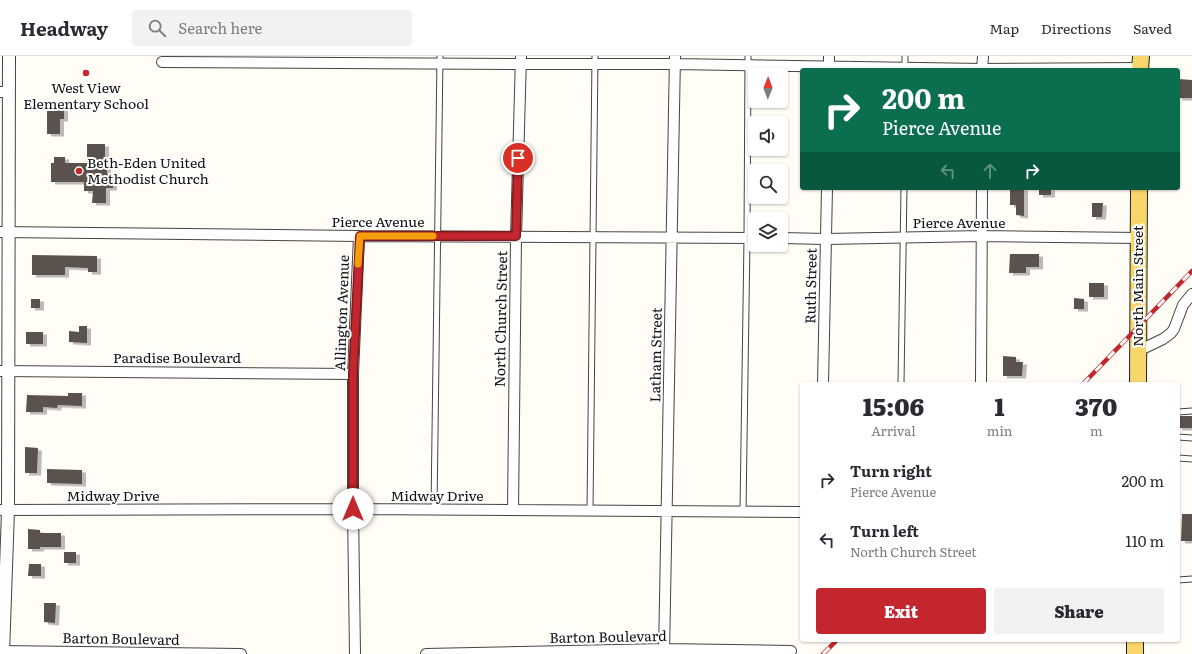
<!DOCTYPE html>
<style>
body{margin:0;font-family:Literata,serif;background:#f2f2f3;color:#2b2b33;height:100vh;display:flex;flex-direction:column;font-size:15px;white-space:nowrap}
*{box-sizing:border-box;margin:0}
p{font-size:13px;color:#7c7c81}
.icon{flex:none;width:22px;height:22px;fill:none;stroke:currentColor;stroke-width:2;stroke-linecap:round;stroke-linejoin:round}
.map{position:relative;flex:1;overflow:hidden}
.side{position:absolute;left:800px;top:326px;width:380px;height:260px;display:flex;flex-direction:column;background:#fff;border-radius:4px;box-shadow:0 1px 3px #0004}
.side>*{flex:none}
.top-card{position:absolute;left:800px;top:12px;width:380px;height:122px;border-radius:4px;box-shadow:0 1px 3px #0004;background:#0b6e4f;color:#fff;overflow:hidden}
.needle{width:26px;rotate:1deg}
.controls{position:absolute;left:748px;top:12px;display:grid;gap:8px}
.controls a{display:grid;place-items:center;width:40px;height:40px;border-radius:4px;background:#fff;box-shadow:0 1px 3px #0004;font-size:20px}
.pin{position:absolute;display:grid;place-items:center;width:34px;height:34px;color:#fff;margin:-17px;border:2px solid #fff;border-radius:50%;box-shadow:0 1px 4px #0007}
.me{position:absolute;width:44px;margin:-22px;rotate:0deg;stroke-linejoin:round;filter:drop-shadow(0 0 3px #0008)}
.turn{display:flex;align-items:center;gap:14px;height:84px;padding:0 16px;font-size:18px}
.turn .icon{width:52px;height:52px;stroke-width:2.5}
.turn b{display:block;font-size:28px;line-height:34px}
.lanes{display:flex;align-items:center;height:38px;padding:0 16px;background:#0003;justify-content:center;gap:20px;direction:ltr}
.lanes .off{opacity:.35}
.eta{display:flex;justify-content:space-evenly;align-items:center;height:68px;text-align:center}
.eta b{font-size:24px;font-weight:800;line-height:28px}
.action{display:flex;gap:8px;margin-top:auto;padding:8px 16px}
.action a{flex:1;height:46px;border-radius:4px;background:#c4262e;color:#fff;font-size:16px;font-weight:800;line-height:46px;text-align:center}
.action a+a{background:#f2f2f3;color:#2b2b33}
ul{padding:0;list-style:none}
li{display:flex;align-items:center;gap:12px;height:60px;padding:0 16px}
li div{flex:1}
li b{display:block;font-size:15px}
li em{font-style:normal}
header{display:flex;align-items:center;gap:24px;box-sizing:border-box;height:56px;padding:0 20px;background:#fff;border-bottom:1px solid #e1e1e2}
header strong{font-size:19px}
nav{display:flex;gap:22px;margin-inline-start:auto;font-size:14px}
.search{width:280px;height:36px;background:#f2f2f3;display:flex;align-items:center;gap:10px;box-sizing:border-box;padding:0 14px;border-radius:4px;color:#7c7c81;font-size:15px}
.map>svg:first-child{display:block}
</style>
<header>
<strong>Headway</strong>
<div class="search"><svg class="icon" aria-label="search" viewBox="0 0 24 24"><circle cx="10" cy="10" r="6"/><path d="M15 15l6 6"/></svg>Search here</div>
<nav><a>Map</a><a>Directions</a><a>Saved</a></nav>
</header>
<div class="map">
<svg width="1192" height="598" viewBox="0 0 1192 598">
<defs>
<filter id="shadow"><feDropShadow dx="4" dy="2.5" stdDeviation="0" flood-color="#0004"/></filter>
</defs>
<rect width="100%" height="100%" fill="#fffdf5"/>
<path fill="#5a524d" filter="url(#shadow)" d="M1178,23L1192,24V42H1178Z
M47,47L64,48V63H60V78H47Z
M87,88H105V111H107V118H113V132H106V147H92L93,135H84V126H51V107H54V101H65V107H87Z
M1010,132H1024V160L1016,159V149H1010Z
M1039,132H1051V139H1039Z
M1092,147H1103L1102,161H1092Z
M1010,198H1039V211H1026V217H1009Z
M32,199L97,200V216H88V212L65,211V219H32Z
M1089,227H1104V241H1089Z
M1074,242L1084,243V253H1074Z
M31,243H40V252H31Z
M79,270H87V287L69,286V275L79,276Z
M26,276H43V288H26Z
M1003,300L1016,301V306H1023L1022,320H1003Z
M68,337H82V350L58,349L57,352L43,351V356H26L27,339L68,340Z
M1178,360H1192V372H1178Z
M25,391L38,392L37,417H25Z
M47,413L82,414V428L47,427Z
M1182,458H1192V485H1181Z
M28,473L40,474V477H61V491H40V493H28Z
M64,496H76V507H64Z
M29,508H41V520H28Z
M44,547H56L55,567L44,566Z"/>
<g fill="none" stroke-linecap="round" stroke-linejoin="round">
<g stroke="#444" stroke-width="7">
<path id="service" d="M905,13V0
M901,328L904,132
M1178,356L1192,355
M1178,381L1192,382
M1178,402L1192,403
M434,454L440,0
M590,455L595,0
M743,456L747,182L748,0
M1178,524L1192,523"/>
</g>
<g stroke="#444" stroke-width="12">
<path id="minor" d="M162,6L521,8H674L982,13L1141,12
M829,14V0
M982,14L983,0
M0,36H9
M0,176L359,180L755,182
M781,182L826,183L982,180L1138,182
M1138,295L1163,283L1171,277L1174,273L1183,249L1192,238
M0,315L353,318
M823,328L827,132
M981,328L982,132
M0,454L353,453L802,456
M513,454L516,181L521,0
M0,595L241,598
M355,598L353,453V318L359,180
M426,598L664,593L791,595
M664,598L675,0"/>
</g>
<g stroke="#444" stroke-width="14">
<path id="tertiary" d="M3,598L8,454L9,0"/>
</g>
<g stroke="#222" stroke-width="18">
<path id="primary" d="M1140,14L1141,0
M1138,328L1139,132
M1135,598V584"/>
</g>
<use href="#service" stroke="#fff" stroke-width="5"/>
<use href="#minor" stroke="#fff" stroke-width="10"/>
<use href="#tertiary" stroke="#fff" stroke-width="12"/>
<use href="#primary" stroke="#f9d66b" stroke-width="16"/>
<g stroke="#c4262e" stroke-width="4.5">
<path id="rail" d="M1083,328L1192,215
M823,598L837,584"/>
</g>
<use href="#rail" stroke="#fff" stroke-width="3" stroke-dasharray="9" stroke-linecap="butt"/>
</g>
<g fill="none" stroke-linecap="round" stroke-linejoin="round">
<g stroke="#7f191e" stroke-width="10">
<path id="route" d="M353,453V318L360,180H516L518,102"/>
</g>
<use href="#route" stroke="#c4262e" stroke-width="7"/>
<path stroke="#f59e0b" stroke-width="7" d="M358,208L360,180H433"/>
</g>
<g fill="#c4262e" stroke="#fff" stroke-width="1.5">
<circle cx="86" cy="17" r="4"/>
<circle cx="79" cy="115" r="4"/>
</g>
<g text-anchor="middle" stroke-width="4" stroke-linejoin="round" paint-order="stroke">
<g font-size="14" fill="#111" stroke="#fff">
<text x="86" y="37">West View<tspan x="86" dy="16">Elementary School</tspan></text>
<text x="87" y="112" text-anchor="start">Beth-Eden United<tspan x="87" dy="16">Methodist Church</tspan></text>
</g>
<g font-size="14" fill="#111" stroke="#fff">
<text x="378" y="171">Pierce Avenue</text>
<text x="959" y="172">Pierce Avenue</text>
<text transform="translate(811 230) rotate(-89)" y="5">Ruth Street</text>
<text transform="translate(1138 230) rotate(-90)" y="5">North Main Street</text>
<text transform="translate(342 257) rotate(-88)" y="5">Allington Avenue</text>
<text transform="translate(501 263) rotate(-89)" y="5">North Church Street</text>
<text transform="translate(656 299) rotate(-89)" y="5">Latham Street</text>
<text x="177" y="307">Paradise Boulevard</text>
<text x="113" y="445">Midway Drive</text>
<text x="437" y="445">Midway Drive</text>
<text transform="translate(608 581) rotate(-1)" y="5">Barton Boulevard</text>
<text transform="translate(121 583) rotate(1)" y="5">Barton Boulevard</text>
</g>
</g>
</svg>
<div class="controls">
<a><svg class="needle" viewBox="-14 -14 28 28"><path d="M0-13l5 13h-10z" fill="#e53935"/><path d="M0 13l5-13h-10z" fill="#7c7c81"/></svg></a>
<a><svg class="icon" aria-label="sound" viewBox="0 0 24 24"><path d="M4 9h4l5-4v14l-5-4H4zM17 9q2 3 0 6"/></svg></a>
<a><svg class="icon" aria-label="search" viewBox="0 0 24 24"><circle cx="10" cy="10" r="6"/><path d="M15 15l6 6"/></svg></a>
<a><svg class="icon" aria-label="layers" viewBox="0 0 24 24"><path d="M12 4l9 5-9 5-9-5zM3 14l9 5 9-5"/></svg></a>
</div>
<div class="pin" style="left:518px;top:102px;background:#d93025"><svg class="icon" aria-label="arrive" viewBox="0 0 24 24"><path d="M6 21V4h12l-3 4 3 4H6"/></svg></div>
<svg class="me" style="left:353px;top:453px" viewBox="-20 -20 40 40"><circle r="19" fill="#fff"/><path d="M0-13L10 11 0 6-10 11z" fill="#c4262e"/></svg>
<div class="top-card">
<div class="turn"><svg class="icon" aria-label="right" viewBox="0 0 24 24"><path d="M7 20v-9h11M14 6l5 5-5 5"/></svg><div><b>200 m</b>Pierce Avenue</div></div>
<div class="lanes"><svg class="icon off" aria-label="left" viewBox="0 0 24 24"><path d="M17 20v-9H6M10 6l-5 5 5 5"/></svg><svg class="icon off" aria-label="ahead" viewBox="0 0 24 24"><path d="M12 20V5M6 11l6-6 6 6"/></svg><svg class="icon" aria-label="right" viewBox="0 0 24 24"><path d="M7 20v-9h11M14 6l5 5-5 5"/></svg></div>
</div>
<section class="side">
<div class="eta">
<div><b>15:06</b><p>Arrival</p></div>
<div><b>1</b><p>min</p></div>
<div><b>370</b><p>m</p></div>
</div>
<ul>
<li><svg class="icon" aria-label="right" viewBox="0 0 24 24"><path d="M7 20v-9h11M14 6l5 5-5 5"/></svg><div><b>Turn right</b><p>Pierce Avenue</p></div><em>200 m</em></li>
<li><svg class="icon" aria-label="left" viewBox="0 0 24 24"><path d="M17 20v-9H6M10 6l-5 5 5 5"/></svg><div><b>Turn left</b><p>North Church Street</p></div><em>110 m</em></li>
</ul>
<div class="action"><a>Exit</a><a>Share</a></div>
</section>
</div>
